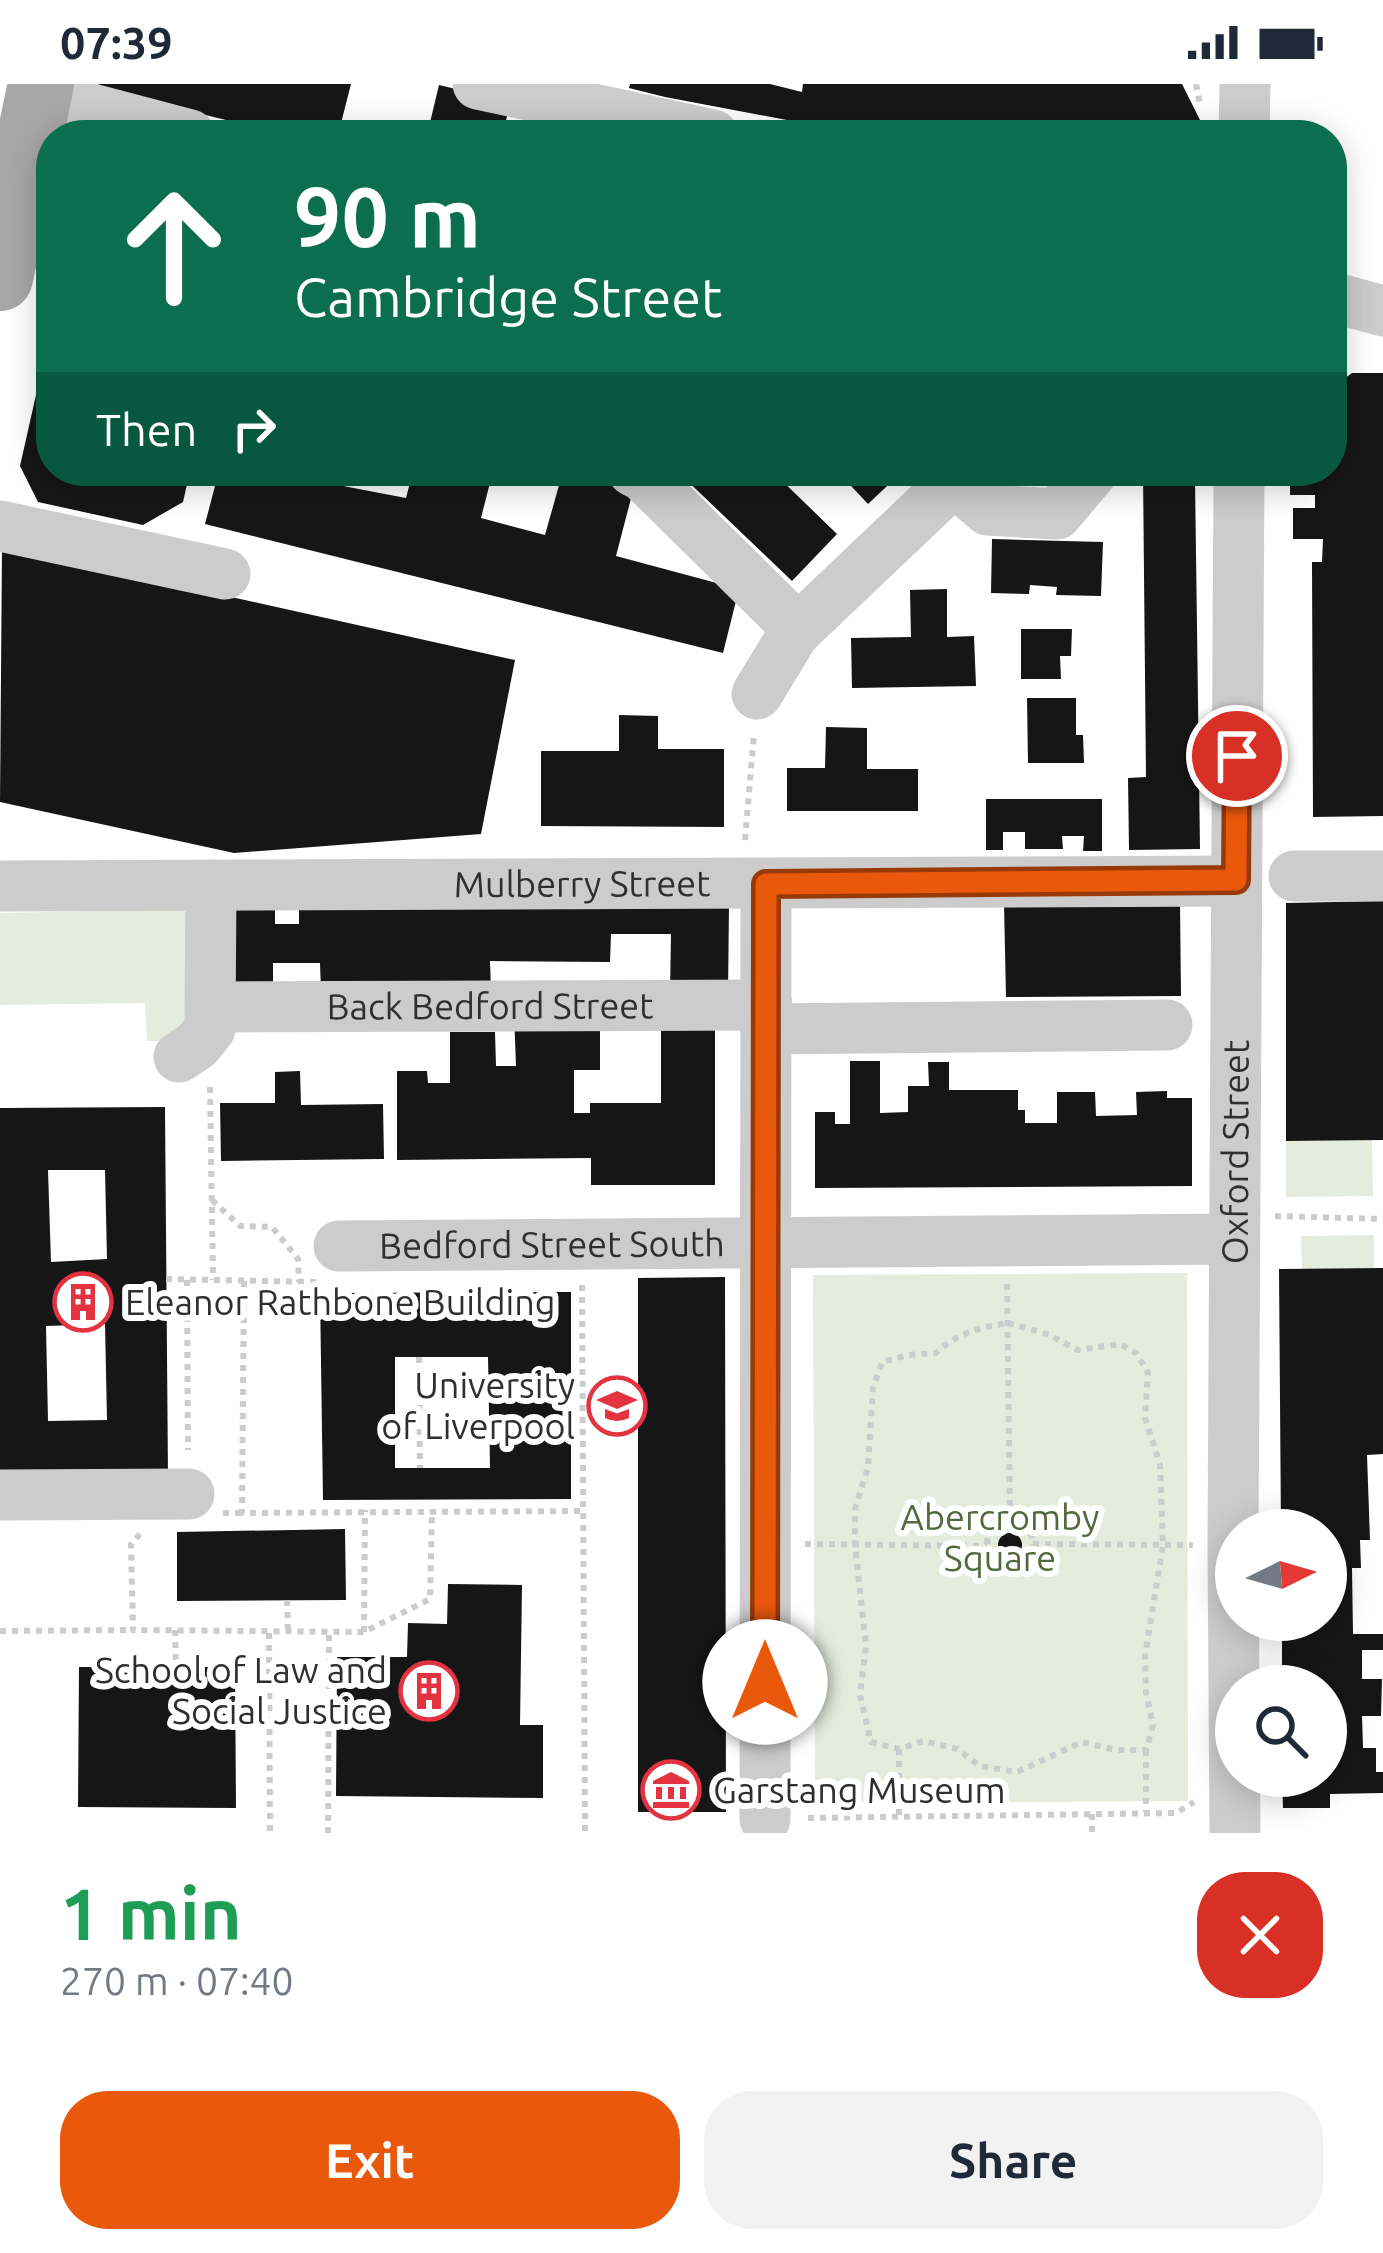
<!DOCTYPE html>
<meta charset="utf-8">
<style>
body{margin:0;font-family:Ubuntu,sans-serif;background:#f2f2f3;color:#1f2937;height:100vh;display:flex;flex-direction:column;font-size:45px;white-space:nowrap}
*{box-sizing:border-box;margin:0}
p{font-size:39px;color:#747a83}
.icon{flex:none;width:66px;height:66px;fill:none;stroke:currentColor;stroke-width:2;stroke-linecap:round;stroke-linejoin:round}
.map{position:relative;height:1749px;overflow:hidden}
.drawer{display:flex;flex-direction:column;background:#fff;flex:1}
.drawer>*{flex:none}
.banner{position:absolute;left:36px;top:36px;width:1311px;height:366px;border-radius:48px;box-shadow:0 6px 30px #0003;background:#0b6e4f;color:#fff;overflow:hidden}
.needle{width:78px;rotate:85deg}
.tools{position:absolute;left:1215px;top:1425px;display:grid;gap:24px}
.tools a{display:grid;place-items:center;width:132px;height:132px;border-radius:50%;background:#fff;box-shadow:0 6px 30px #0003;font-size:60px}
.pin{position:absolute;display:grid;place-items:center;width:102px;height:102px;color:#fff;margin:-51px;border:6px solid #fff;border-radius:50%;box-shadow:0 3px 12px #0007}
.me{position:absolute;width:132px;margin:-66px;rotate:0deg;stroke-linejoin:round;filter:drop-shadow(0 0 9px #0008)}
.turn{display:flex;align-items:center;gap:42px;height:252px;padding:0 60px;font-size:54px}
.turn .icon{width:156px;height:156px;stroke-width:2.5}
.turn b{display:block;font-size:84px;line-height:102px}
.then{display:flex;align-items:center;height:114px;padding:0 60px;background:#0003;gap:24px;font-size:45px}
.round{display:grid;place-items:center;flex:none;width:126px;height:126px;border-radius:48px;background:#f2f2f3}
.summary{display:flex;align-items:center;justify-content:space-between;height:204px;padding:0 60px}
h1{font-size:72px;font-weight:700;line-height:90px;color:#1e9e55}
.primary-button{display:flex;gap:24px;margin-top:auto;padding:24px 60px}
.primary-button a{flex:1;height:138px;border-radius:48px;background:#ea580c;color:#fff;font-size:48px;font-weight:700;line-height:138px;text-align:center}
.primary-button a+a{background:#f2f2f3;color:#1f2937}
.status{display:flex;justify-content:space-between;align-items:center;height:84px;padding:0 60px;background:#fff;direction:ltr}
.status svg{height:33px;fill:currentColor}
.map>svg:first-child{display:block}
</style>
<div class="status"><b>07:39</b><svg viewBox="0 0 49 12"><path d="M0 12V9h3v3zM5 12V6h3v6zM10 12V3h3v9zM15 12V0h3v12zM26 1h20v11H26zM47 4h2v5h-2z"/></svg></div>
<div class="map">
<svg width="1383" height="1749" viewBox="0 0 1383 1749">
<rect width="100%" height="100%" fill="#fff"/>
<path fill="#e5ecdd" d="M196,825L197,926L166,957H147L145,919L0,921V829Z
M1372,1056L1373,1112L1286,1113V1057Z
M1374,1151V1184L1302,1185L1301,1152Z
M1187,1189L1188,1717L815,1719L813,1191Z"/>
<path fill="#161616" fill-rule="evenodd" d="M99,0H351L338,51H288L98,5Z
M630,0H770L802,8L803,0H1182L1203,42L1204,51H866L665,13L629,4Z
M439,1L510,18L503,51H427Z
M49,253L51,387H190L183,418L143,441L38,418L20,382Z
M1352,289H1383V732L1313,733L1312,478H1322L1323,455H1293V424H1315V411H1290V387H1332V297L1337,300Z
M219,387H347L343,402L406,414L413,387H493L481,434L545,451L563,387L635,399L616,472L739,505L723,569L205,440Z
M677,387H772L837,450L792,497Z
M837,387H903L868,420Z
M1143,387H1203L1195,395L1200,765L1129,766L1128,694L1146,693Z
M992,455L1103,458L1101,512L1056,511L1057,503L1030,501L1029,510L991,509Z
M2,462L515,576L481,750L234,769L0,718Z
M947,505V553L974,552L976,602L852,604L851,554L911,553L910,506Z
M1021,545H1072L1071,572H1060L1061,595H1021Z
M1027,614H1076V651H1083L1084,679H1028Z
M619,631L658,632V665H724V743L541,742V667H619Z
M826,643L867,644V685H918V727H787V684H825Z
M986,715H1102V767H1083L1084,752H1062L1063,765H1025V748H1003V766H986Z
M299,806L729,819L728,910H670L671,850H611L610,878L490,877L491,906L321,907L320,879H273V903H228V819H275V840H299Z
M1383,817V1056L1286,1057V819Z
M1180,819L1181,912L1006,913L1004,820Z
M514,929L600,930V986H574V1029H590V1019H661V933H715V1101H591V1074L397,1076V987H427L428,999H450V948H495L496,982H516Z
M850,977H880V1029L908,1028V1002H929L928,978H949V1006H1018V1026H1025V1039H1057V1008H1095L1096,1032L1137,1031L1136,1008L1167,1007V1014H1192V1102L815,1104V1028H835V1040H850Z
M300,987L301,1021L383,1020L384,1075L221,1077L220,1019H275V988Z
M165,1023L168,1393L0,1394V1024ZM48,1086H105L107,1175L51,1178ZM105,1240L107,1336L48,1337L46,1242Z
M1383,1184V1370L1367,1371L1370,1456H1360L1361,1484H1352L1353,1550H1383V1566H1362V1595H1382L1381,1632H1362L1363,1664H1376V1688H1383V1709L1330,1710V1724H1283L1282,1692H1326V1602H1282V1536H1326V1446H1281L1279,1185Z
M725,1193L726,1728H638V1194Z
M571,1208V1415L323,1416L320,1209ZM395,1273H488L490,1384H395Z
M345,1445L346,1516L177,1517V1448Z
M998 1461a12 12 0 1 1 24 0a12 12 0 1 1-24 0Z
M448,1500L522,1501L520,1641H543V1714L336,1712L337,1573H407L408,1539L447,1540Z
M79,1583H235L236,1724L78,1723Z"/>
<g fill="none" stroke-linecap="round" stroke-linejoin="round">
<path stroke="#ccc" stroke-width="6" stroke-dasharray="6 6" stroke-linecap="butt" d="M1196,0L1200,20
M745,756L754,650
M210,1003L213,1196
M212,1116L240,1142L272,1143L298,1175L299,1198
M1275,1132L1383,1135
M166,1195L317,1198
M187,1196L188,1366
M244,1197L242,1429L581,1427
M1007,1200L1010,1437
M582,1201L585,1749
M1008,1239L1047,1250L1078,1266L1120,1260L1136,1269L1148,1289L1145,1334L1160,1380L1163,1461L1145,1572L1146,1609L1153,1641L1146,1666H1116L1082,1658L1017,1688L980,1682L957,1665L924,1657L899,1665L871,1658L860,1611L866,1562L855,1461V1425L868,1383L873,1304L882,1278L909,1271L936,1269C958,1248 979,1244 1008,1239Z
M419,1273L420,1384
M223,1429H242
M987 1460a23 23 0 1 1 46 0a23 23 0 1 1-46 0Z
M140,1450L131,1460L133,1546L364,1548L430,1515L432,1426
M805,1460L987,1462
M1033,1460L1193,1461
M287,1516L288,1548
M175,1546L176,1583
M0,1547L133,1546
M364,1548L365,1426
M269,1549L270,1749
M235,1639H327
M899,1665V1733
M1146,1666V1728
M1092,1730V1749
M808,1734L1176,1729L1194,1718
M328,1749L329,1548"/>
<g stroke="#ccc" stroke-width="51">
<path d="M478,0L713,51"/>
<path d="M39,11L190,51"/>
<path d="M1244,51L1245,0"/>
<path d="M1332,213L1383,227"/>
<path d="M633,387L643,392L798,545"/>
<path d="M0,442L225,490"/>
<path d="M757,610L794,549L954,397L988,426L1057,430L1093,387"/>
<path d="M1294,792H1383"/>
<path id="s1" d="M0,802L1236,797"/>
<path id="s2" d="M211,923L767,921"/>
<path d="M766,945L1167,941"/>
<path d="M179,973L197,961L210,945L211,801"/>
<path id="s3" d="M339,1162L1234,1155"/>
<path d="M0,1411L189,1410"/>
<path d="M765,1735L766,800"/>
<path id="s4" d="M1235,1749L1233,1459L1239,387"/>
</g>
<path stroke="#a7a7a7" stroke-width="66" d="M0,194L41,0"/>
</g>
<g fill="none" stroke-linecap="round" stroke-linejoin="round">
<g stroke="#983908" stroke-width="30">
<path id="route" d="M765,1598L766,800L1236,796L1237,672"/>
</g>
<use href="#route" stroke="#ea580c" stroke-width="21"/>
</g>
<defs>
<g id="building-ring" transform="scale(3)"><circle r="9.5" fill="#fff" stroke="#e33341" stroke-width="1.5"/><path d="M-4-6H4V6H1V3H-1V6H-4ZM-2.5-4.3h1.7v1.8h-1.7ZM.8-4.3h1.7v1.8H.8ZM-2.5-1h1.7V.8h-1.7ZM.8-1h1.7V.8H.8Z" fill="#e33341"/></g>
<g id="university-ring" transform="scale(3)"><circle r="9.5" fill="#fff" stroke="#e33341" stroke-width="1.5"/><path d="M0-5L7-2L0 1L-7-2ZM-4 1L0 2.5L4 1V4Q0 6-4 4Z" fill="#e33341"/></g>
<g id="museum-ring" transform="scale(3)"><circle r="9.5" fill="#fff" stroke="#e33341" stroke-width="1.5"/><path d="M0-6L6-3V-2H-6V-3ZM-5-1h2V3h-2ZM-1-1h2V3h-2ZM3-1h2V3H3ZM-6 4H6V6H-6Z" fill="#e33341"/></g>
</defs>
<g fill-rule="evenodd">
<use href="#building-ring" x="83" y="1218"/>
<use href="#university-ring" x="617" y="1322"/>
<use href="#building-ring" x="429" y="1607"/>
<use href="#museum-ring" x="671" y="1706"/>
</g>
<g text-anchor="middle" stroke-width="12" stroke-linejoin="round" paint-order="stroke">
<g font-size="36" fill="#2f2f2f" stroke="#fff">
<text dy="13" stroke="none"><textPath href="#s1" startOffset="582">Mulberry Street</textPath></text>
<text dy="13" stroke="none"><textPath href="#s2" startOffset="279">Back Bedford Street</textPath></text>
<text dy="13" stroke="none"><textPath href="#s4" startOffset="681">Oxford Street</textPath></text>
<text dy="13" stroke="none"><textPath href="#s3" startOffset="213">Bedford Street South</textPath></text>
</g>
<g font-size="36" fill="#2f2f2f" stroke="#fff" text-anchor="start">
<text x="125" y="1231">Eleanor Rathbone Building</text>
<text x="575" y="1314" text-anchor="end">University<tspan x="575" dy="41">of Liverpool</tspan></text>
<text x="387" y="1599" text-anchor="end">School of Law and<tspan x="387" dy="41">Social Justice</tspan></text>
<text x="713" y="1719">Garstang Museum</text>
</g>
<g font-size="36" fill="#526a3c" stroke="#fff">
<text x="1000" y="1446">Abercromby<tspan x="1000" dy="41">Square</tspan></text>
</g>
</g>
</svg>
<div class="tools">
<a><svg class="needle" viewBox="-14 -14 28 28"><path d="M0-13l5 13h-10z" fill="#e53935"/><path d="M0 13l5-13h-10z" fill="#747a83"/></svg></a>
<a><svg class="icon" aria-label="search" viewBox="0 0 24 24"><circle cx="10" cy="10" r="6"/><path d="M15 15l6 6"/></svg></a>
</div>
<div class="pin" style="left:1237px;top:672px;background:#d93025"><svg class="icon" aria-label="arrive" viewBox="0 0 24 24"><path d="M6 21V4h12l-3 4 3 4H6"/></svg></div>
<svg class="me" style="left:765px;top:1598px" viewBox="-20 -20 40 40"><circle r="19" fill="#fff"/><path d="M0-13L10 11 0 6-10 11z" fill="#ea580c"/></svg>
<div class="banner">
<div class="turn"><svg class="icon" aria-label="ahead" viewBox="0 0 24 24"><path d="M12 20V5M6 11l6-6 6 6"/></svg><div><b>90 m</b>Cambridge Street</div></div>
<div class="then">Then<svg class="icon" aria-label="right" viewBox="0 0 24 24"><path d="M7 20v-9h11M14 6l5 5-5 5"/></svg></div>
</div>
</div>
<section class="drawer">
<div class="summary"><div><h1>1 min</h1><p>270 m · 07:40</p></div><a class="round" style="background:#d93025;color:#fff"><svg class="icon" aria-label="close" viewBox="0 0 24 24"><path d="M6 6l12 12M18 6L6 18"/></svg></a></div>
<div class="primary-button"><a>Exit</a><a>Share</a></div>
</section>
